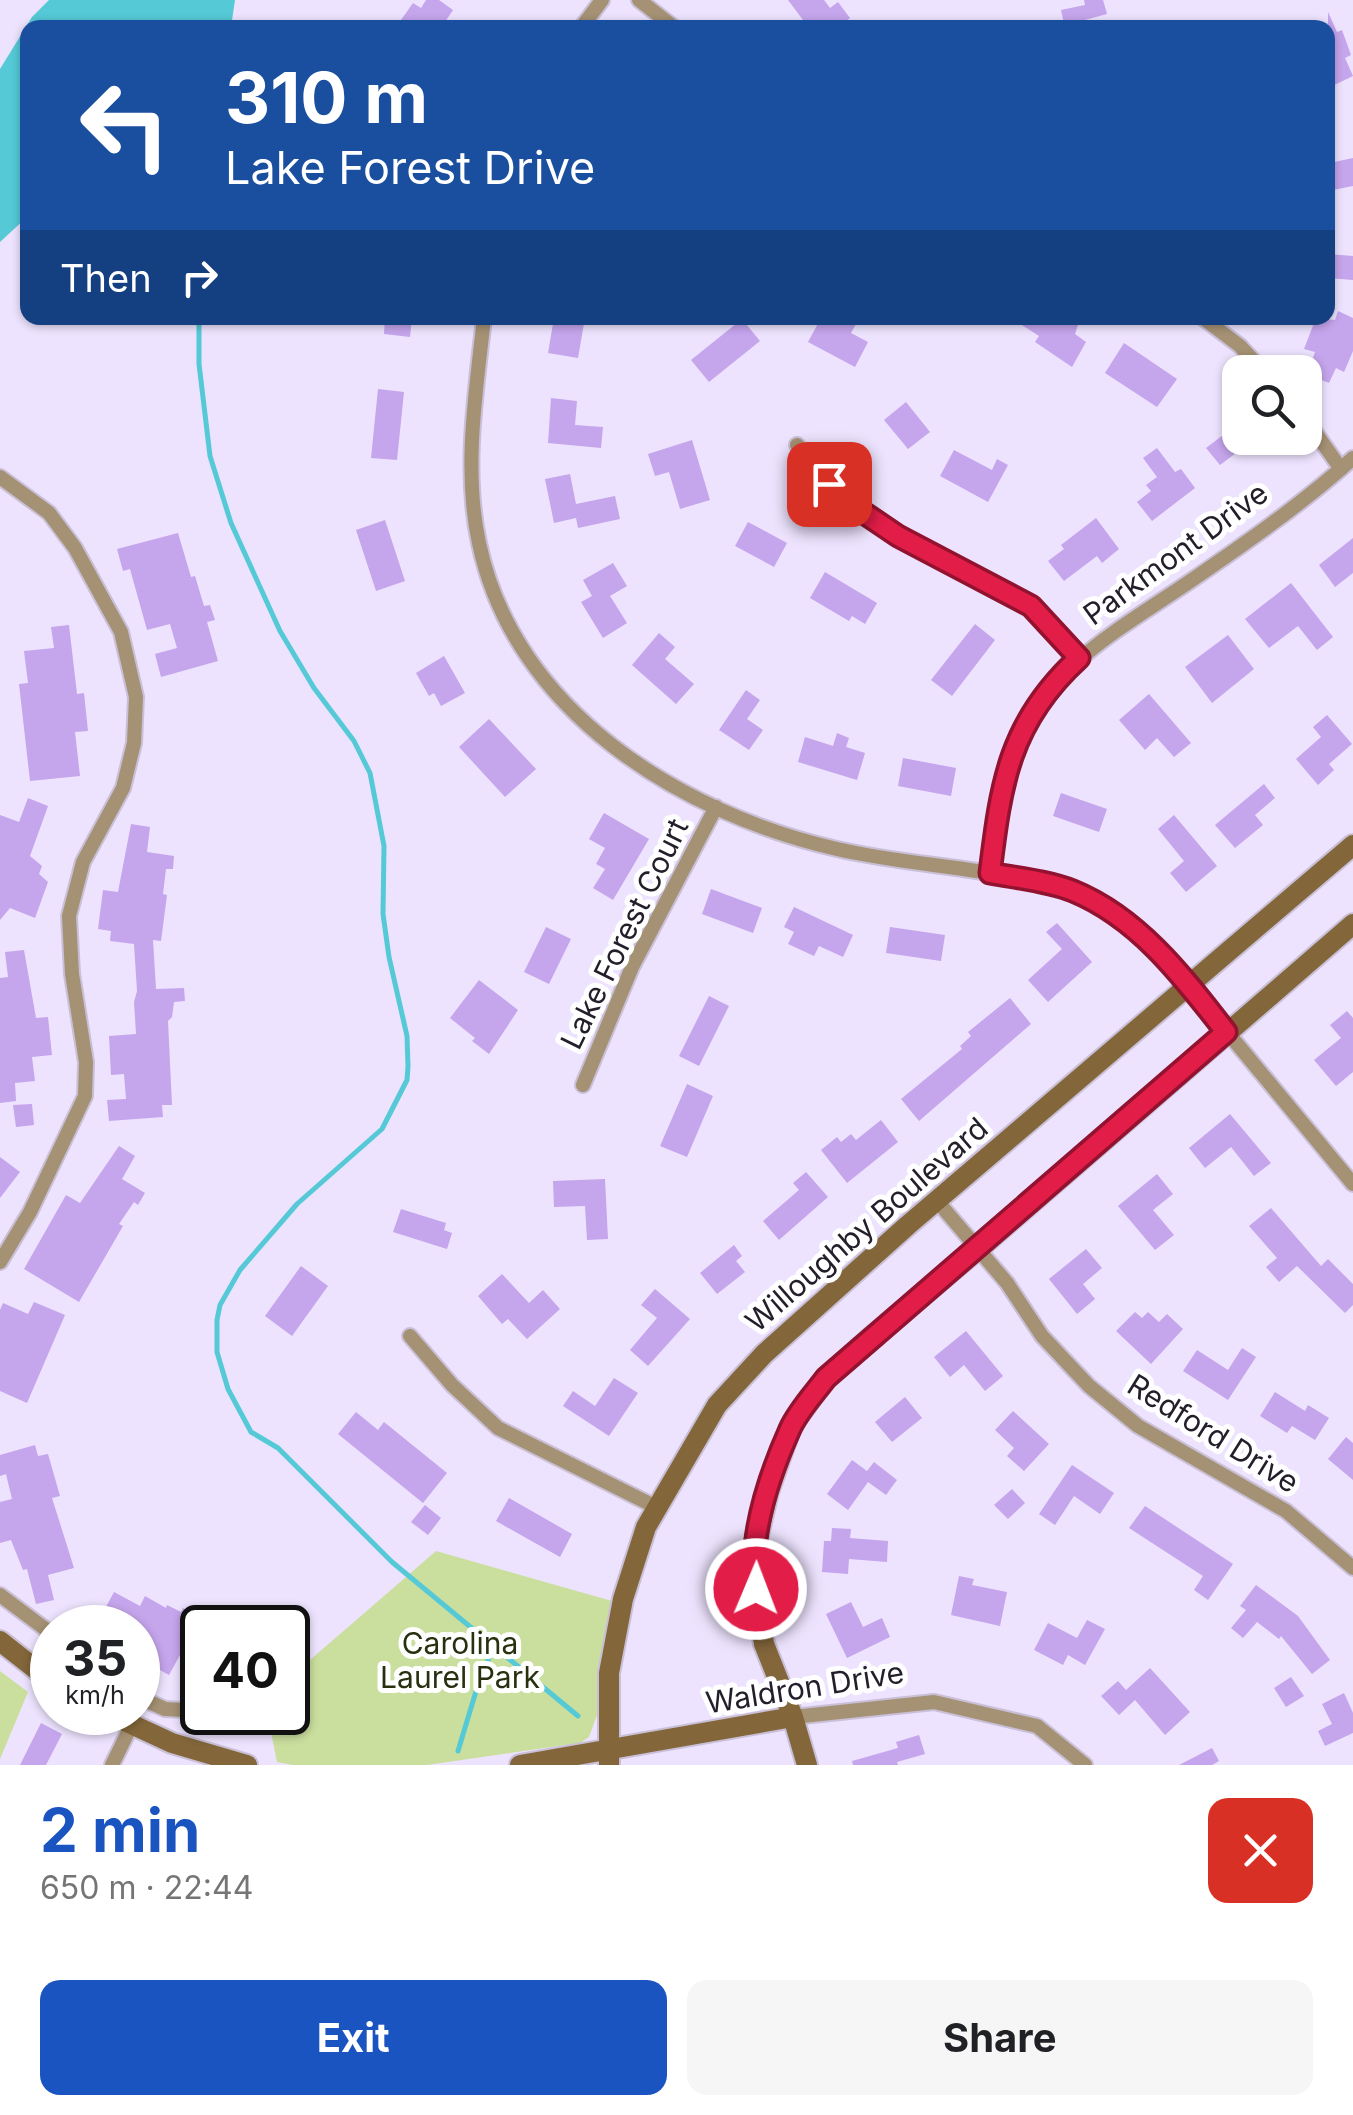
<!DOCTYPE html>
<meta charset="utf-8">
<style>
body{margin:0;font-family:Inter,sans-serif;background:#f6f6f6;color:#202124;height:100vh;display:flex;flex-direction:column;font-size:38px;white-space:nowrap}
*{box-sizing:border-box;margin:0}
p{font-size:32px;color:#757577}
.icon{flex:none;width:55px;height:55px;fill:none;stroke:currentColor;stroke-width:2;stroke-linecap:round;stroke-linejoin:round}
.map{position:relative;height:1765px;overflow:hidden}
.details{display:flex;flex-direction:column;background:#fff;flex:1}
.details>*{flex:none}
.banner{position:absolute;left:20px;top:20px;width:1315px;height:305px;border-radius:20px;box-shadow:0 2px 8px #0004;background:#1a4fa0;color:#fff;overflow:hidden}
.fabs{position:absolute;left:1222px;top:355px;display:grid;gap:20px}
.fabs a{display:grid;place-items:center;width:100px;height:100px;border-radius:20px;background:#fff;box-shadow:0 2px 8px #0004;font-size:50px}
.speed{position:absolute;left:30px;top:1605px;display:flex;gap:20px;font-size:50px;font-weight:700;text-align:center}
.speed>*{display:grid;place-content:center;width:130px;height:130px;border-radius:50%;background:#fff;box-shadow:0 2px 8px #0004;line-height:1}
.speed small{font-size:25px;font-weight:400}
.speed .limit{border:5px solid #111;border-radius:15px;background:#fff;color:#111}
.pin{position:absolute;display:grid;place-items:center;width:85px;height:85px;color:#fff;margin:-42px;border-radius:20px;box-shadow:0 5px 15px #0006}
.me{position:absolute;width:110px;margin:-55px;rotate:1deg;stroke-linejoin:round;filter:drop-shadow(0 0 8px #0008)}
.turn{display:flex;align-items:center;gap:35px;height:210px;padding:0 40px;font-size:45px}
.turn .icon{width:130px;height:130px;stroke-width:2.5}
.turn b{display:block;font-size:70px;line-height:85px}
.then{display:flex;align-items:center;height:95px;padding:0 40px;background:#0003;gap:20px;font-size:38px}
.round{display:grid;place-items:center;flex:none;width:105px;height:105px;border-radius:20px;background:#f6f6f6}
.overview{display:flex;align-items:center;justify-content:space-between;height:170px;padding:0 40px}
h1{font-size:60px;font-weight:700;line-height:75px;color:#1a54c1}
.action{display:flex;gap:20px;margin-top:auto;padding:20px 40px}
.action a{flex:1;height:115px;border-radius:20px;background:#1a54c1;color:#fff;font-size:40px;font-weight:700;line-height:115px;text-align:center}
.action a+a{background:#f6f6f6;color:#202124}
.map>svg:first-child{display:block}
</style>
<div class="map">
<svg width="1353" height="1765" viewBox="0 0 1353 1765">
<rect width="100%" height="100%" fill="#ede3fe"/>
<path fill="#cadf9e" d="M436,1551L612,1601L597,1715L589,1737L580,1743L427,1765H293L277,1762L271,1732L285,1722L289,1702L288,1679Z
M0,1671L28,1692L0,1759Z"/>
<path fill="#55c9d6" d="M49,0H235L231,27L28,28L27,217L0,242V69L32,17Z"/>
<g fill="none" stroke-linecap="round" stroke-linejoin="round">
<path stroke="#55c9d6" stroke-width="5" d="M199,318V364L210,456L231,523L280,631L314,688L354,741L370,773L384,846L383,914L389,957L407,1036L408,1066L407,1080L382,1129L297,1204L240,1270L220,1305L217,1320V1352L228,1389L251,1432L278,1448L392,1562L578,1716
M458,1751L480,1678L494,1647"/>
</g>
<path fill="#c5a5ec" d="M426,0H439L453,10L441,28H411L401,20L413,3L421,8Z
M788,0H824L830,8L838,2L850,18L837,28H809Z
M1084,0H1103L1107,14L1085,20L1087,28H1065L1061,10L1085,5Z
M1328,12L1337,32L1342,30L1351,55L1345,58L1353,76L1328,88Z
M1353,158V186L1328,191V169L1335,167L1334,162Z
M1328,254L1353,256V280L1328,278Z
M1338,311L1353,318V351L1344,372L1336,368L1329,383L1307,374L1315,352L1304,349L1316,318L1335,320Z
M385,318H412L410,337L384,334Z
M554,318H585L578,358L548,353Z
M821,318H844L856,324L851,333L868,342L855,367L808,342Z
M1011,318H1066L1078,325L1075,334L1086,342L1072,367L1035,342L1039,336Z
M742,319L760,341L709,382L691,360Z
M1124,343L1177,379L1157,407L1105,373Z
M378,389L404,392L397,460L371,458Z
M551,398L577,401L575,425L603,427L601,448L548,443Z
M906,402L930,432L908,449L884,420Z
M1240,422V438H1256L1220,465L1206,448Z
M692,440L710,500L680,509L669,472L655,476L648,454Z
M1157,448L1175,472L1181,469L1195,488L1152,521L1137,502L1151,491L1146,485L1157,477L1143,458Z
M954,450L992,470L997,459L1008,465L988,502L940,476Z
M570,474L576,504L615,496L620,519L578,528L576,518L554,523L545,479Z
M1096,518L1119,549L1102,563L1097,556L1064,581L1048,561L1064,549L1061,545Z
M385,520L405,581L376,591L356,530Z
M748,522L787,543L774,567L735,546Z
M178,533L191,577L195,576L204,606L210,605L215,620L207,622L218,661L161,677L155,654L177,648L170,624L147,630L130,569L123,571L117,549Z
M1353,538V573L1335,587L1319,565Z
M613,563L627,586L610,596L627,623L603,638L581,602L592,596L583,580Z
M825,572L877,603L865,624L852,616L849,621L810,598Z
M1291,583L1333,637L1317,650L1298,626L1269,648L1245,619Z
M975,624L995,640L952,696L931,680Z
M69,625L77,694L84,693L88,731L75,732L80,776L30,781L19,684L28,683L24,651L54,648L51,627Z
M659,633L675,647L665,659L694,684L676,704L632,665Z
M1228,635L1254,669L1212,703L1185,667Z
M444,656L465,693L441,706L434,693L429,696L416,673Z
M746,690L760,700L747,719L763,730L749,750L719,730Z
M1149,694L1191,743L1174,757L1157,738L1145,750L1119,720Z
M1327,715L1352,744L1329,764L1334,770L1318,785L1296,759L1321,737L1313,727Z
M489,719L536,769L505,797L459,747Z
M837,733L849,738L846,747L865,753L857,780L798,762L805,737L833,746Z
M903,758L956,768L951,796L898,786Z
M1264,784L1275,798L1255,815L1263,825L1235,848L1215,825Z
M1061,793L1107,809L1099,832L1053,816Z
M28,798L48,806L30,856L42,866L39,874L48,882L35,918L10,908L0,920V815L19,822Z
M604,813L649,839L613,900L593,888L605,869L596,864L605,848L589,839Z
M1174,815L1217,866L1186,892L1170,873L1184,861L1158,829Z
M131,824L150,827L147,852L174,856L173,869H166L163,894L167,895L161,941L153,940L156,989L184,988L185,1001L174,1002L172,1017L168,1021L172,1105H162L163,1117L109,1121L107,1100L126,1099L124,1074L111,1075L109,1036L136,1034L134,1002L137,991L134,944L110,941L111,931L98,929L103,890L118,892Z
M711,889L762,908L753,933L702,914Z
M794,907L853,935L843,957L819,946L814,956L788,944L794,932L784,927Z
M1057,923L1092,962L1048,1002L1028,980L1062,949L1046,932Z
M546,927L571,939L549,984L524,972Z
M890,927L945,935L941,961L886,953Z
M24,950L36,1018L48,1017L52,1055L32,1057L35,1081L15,1083L16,1101L0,1103V978L8,977L5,952Z
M479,980L518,1010L489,1054L472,1041L475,1038L450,1018Z
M709,996L729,1006L699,1066L679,1056Z
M1010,998L1031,1024L919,1121L901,1099L962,1049L960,1046L971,1036L968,1032Z
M1347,1011L1353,1018V1072L1336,1086L1314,1060L1341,1038L1330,1025Z
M687,1084L713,1096L687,1157L660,1146Z
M32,1104L34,1125L16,1127L13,1105Z
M1230,1114L1271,1163L1254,1176L1231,1147L1205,1168L1189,1148Z
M881,1120L898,1142L847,1183L821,1150L837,1137L841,1142L851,1134L856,1140Z
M119,1146L135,1156L122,1179L145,1193L138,1205L134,1202L119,1224L123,1226L79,1302L24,1269L66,1195L80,1203Z
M0,1157L20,1172L0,1198Z
M806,1172L828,1197L779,1240L763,1221L799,1190L793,1183Z
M1157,1174L1173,1194L1153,1210L1174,1235L1155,1250L1118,1206Z
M605,1179L608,1239L587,1240L585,1206L554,1207L553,1181Z
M1271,1208L1321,1266L1328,1259L1353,1284V1305L1345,1313L1297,1266L1279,1282L1266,1267L1277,1258L1249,1226Z
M401,1209L446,1223L444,1230L452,1233L447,1249L393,1232Z
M734,1245L742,1256L736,1261L745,1272L717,1294L700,1273Z
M1086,1249L1102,1268L1083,1284L1095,1299L1077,1314L1049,1279Z
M301,1266L328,1286L292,1336L265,1316Z
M502,1274L529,1303L543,1290L560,1309L527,1339L508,1319L502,1324L478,1296Z
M655,1289L690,1319L648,1366L630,1350L657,1318L641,1305Z
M34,1302L65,1315L27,1403L0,1391V1310L3,1303L28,1314Z
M1135,1312L1142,1318L1148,1312L1159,1322L1167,1314L1183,1329L1151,1364L1116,1331Z
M966,1331L1003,1376L985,1391L964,1365L950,1377L934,1357Z
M1242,1348L1256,1357L1228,1400L1183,1371L1197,1350L1228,1370Z
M614,1378L638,1393L609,1436L563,1406L573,1391L595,1406Z
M1275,1392L1305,1411L1308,1405L1329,1418L1315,1440L1292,1426L1287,1433L1260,1416Z
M905,1397L922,1418L892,1442L875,1422Z
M1013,1411L1049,1444L1024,1471L1007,1456L1014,1448L995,1430Z
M356,1412L378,1430L384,1422L447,1473L423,1503L338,1434Z
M1346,1437L1353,1443V1480L1328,1459Z
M35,1445L38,1456L48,1454L60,1496L52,1498L74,1568L48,1575L54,1600L36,1604L27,1569L23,1570L11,1540L0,1543V1502L12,1499L6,1474L0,1476V1455Z
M852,1460L867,1471L874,1462L897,1480L886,1495L868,1482L848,1510L827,1494Z
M1072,1465L1114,1493L1100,1514L1074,1496L1055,1525L1039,1514Z
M1012,1489L1025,1503L1008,1519L994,1505Z
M509,1498L572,1534L560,1557L496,1521Z
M425,1505L441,1518L428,1535L411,1522Z
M1145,1506L1233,1564L1208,1600L1194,1590L1203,1576L1129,1528Z
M832,1528L851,1529L850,1538L888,1541L887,1562L849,1559L848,1574L822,1572L824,1541H831Z
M959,1576L974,1579L972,1585L1007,1592L1000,1626L951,1615Z
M1256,1585L1298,1616L1330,1660L1312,1674L1281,1636L1279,1639L1257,1622L1243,1638L1231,1628L1246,1610L1240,1606Z
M114,1592L140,1606L145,1596L166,1608L167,1605L181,1612L183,1608L202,1618V1655L185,1646L169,1675L138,1658V1628H74L84,1609L100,1618Z
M851,1602L863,1627L882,1618L890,1637L847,1658L826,1614Z
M221,1611L252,1628H212Z
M1087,1620L1105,1629L1085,1665L1068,1655L1063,1665L1034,1650L1048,1623L1077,1638Z
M1150,1668L1190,1712L1165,1735L1135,1700L1119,1715L1101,1696L1118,1681L1126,1690Z
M1291,1677L1304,1696L1286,1707L1274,1688Z
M1344,1693L1353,1713V1733L1325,1746L1318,1731L1332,1724L1322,1704Z
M41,1723L62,1734L46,1765H20Z
M919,1735L925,1754L897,1762L898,1765H853L852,1761L898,1748L896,1742Z
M1212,1748L1219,1761L1212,1765H1179Z"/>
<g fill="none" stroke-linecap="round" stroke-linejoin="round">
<g stroke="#c9c0d8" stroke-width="18">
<path id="street" d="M639,0L675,28
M581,28L602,0
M484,318C476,391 463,470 479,543C514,711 680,813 837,849C901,864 967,866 1031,881C1045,885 1061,886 1075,892C1144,922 1186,983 1233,1039C1273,1088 1313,1136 1353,1184
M1203,318L1240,346L1264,372
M1305,418L1341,469
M797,445L829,484L861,511L898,536L1031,606L1079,657
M0,477L49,513L75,548L121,632L136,697L134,743L123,788L83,862L69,916L72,974L86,1062L85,1096L30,1212L0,1262
M990,873C995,833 997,784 1014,746C1052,664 1117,631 1189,582C1243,545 1305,502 1353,458
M583,1085L632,967L716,807
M938,1202L1007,1283L1042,1336L1089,1386L1138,1426L1286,1511L1353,1568
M410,1336L452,1385L498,1428L658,1508
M0,1595L52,1634
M138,1697L165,1709L202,1711
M216,1712H224
M793,1717L934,1702L1037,1726L1085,1765
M112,1765L131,1726"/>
</g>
<g stroke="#c9c0d8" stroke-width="24">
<path id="secondary" d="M0,1641L52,1682
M105,1712L172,1743L247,1765
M520,1765L793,1717
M609,1765V1673L623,1599L646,1527L717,1405L764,1354L908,1225L1353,845
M807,1765L793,1717L764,1644L752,1561L768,1492L791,1426L826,1378L873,1336L979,1248L1353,924"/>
</g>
<use href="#street" stroke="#a59174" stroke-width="14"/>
<use href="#secondary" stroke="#83663a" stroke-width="20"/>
</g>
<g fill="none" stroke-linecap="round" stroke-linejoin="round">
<g stroke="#92132f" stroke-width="25">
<path id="route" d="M756,1589C748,1538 769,1476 790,1429C798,1411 814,1394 826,1378L1226,1032C1184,978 1139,918 1073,891C1048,881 1017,878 990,873C1001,783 1009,722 1079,658L1031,606L898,536L861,511L829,484"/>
</g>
<use href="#route" stroke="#e11d48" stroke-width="18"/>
</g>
<g text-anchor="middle" stroke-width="10" stroke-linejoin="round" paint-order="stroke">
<g font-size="30" fill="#231e2a" stroke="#fff">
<text transform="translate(1176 554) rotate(-36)" y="10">Parkmont Drive</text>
<text transform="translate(625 934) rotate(-64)" y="10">Lake Forest Court</text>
<text transform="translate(867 1225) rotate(-41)" y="10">Willoughby Boulevard</text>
<text transform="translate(1213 1434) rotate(32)" y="10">Redford Drive</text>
<text transform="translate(805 1688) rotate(-9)" y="10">Waldron Drive</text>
</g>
<g font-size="30" fill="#27300f" stroke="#fff">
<text x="460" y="1654">Carolina<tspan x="460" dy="34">Laurel Park</tspan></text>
</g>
</g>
</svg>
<div class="fabs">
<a><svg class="icon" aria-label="search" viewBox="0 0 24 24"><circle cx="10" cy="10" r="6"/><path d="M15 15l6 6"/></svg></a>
</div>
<div class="speed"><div>35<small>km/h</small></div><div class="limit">40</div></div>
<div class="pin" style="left:829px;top:484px;background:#d93025"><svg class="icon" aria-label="arrive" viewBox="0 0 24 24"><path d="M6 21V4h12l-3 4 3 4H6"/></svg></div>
<svg class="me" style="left:756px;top:1589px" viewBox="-20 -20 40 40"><circle r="17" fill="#e11d48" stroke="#fff" stroke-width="3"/><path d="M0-11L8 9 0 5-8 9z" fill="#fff"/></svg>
<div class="banner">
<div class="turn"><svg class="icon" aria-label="left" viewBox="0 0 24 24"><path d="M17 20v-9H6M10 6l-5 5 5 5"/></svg><div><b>310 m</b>Lake Forest Drive</div></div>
<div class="then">Then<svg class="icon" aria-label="right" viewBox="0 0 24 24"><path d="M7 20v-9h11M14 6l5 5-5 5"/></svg></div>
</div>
</div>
<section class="details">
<div class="overview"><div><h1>2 min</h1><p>650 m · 22:44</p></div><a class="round" style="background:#d93025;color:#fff"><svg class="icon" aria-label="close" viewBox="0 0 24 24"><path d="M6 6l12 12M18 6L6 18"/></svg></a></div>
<div class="action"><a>Exit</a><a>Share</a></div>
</section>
